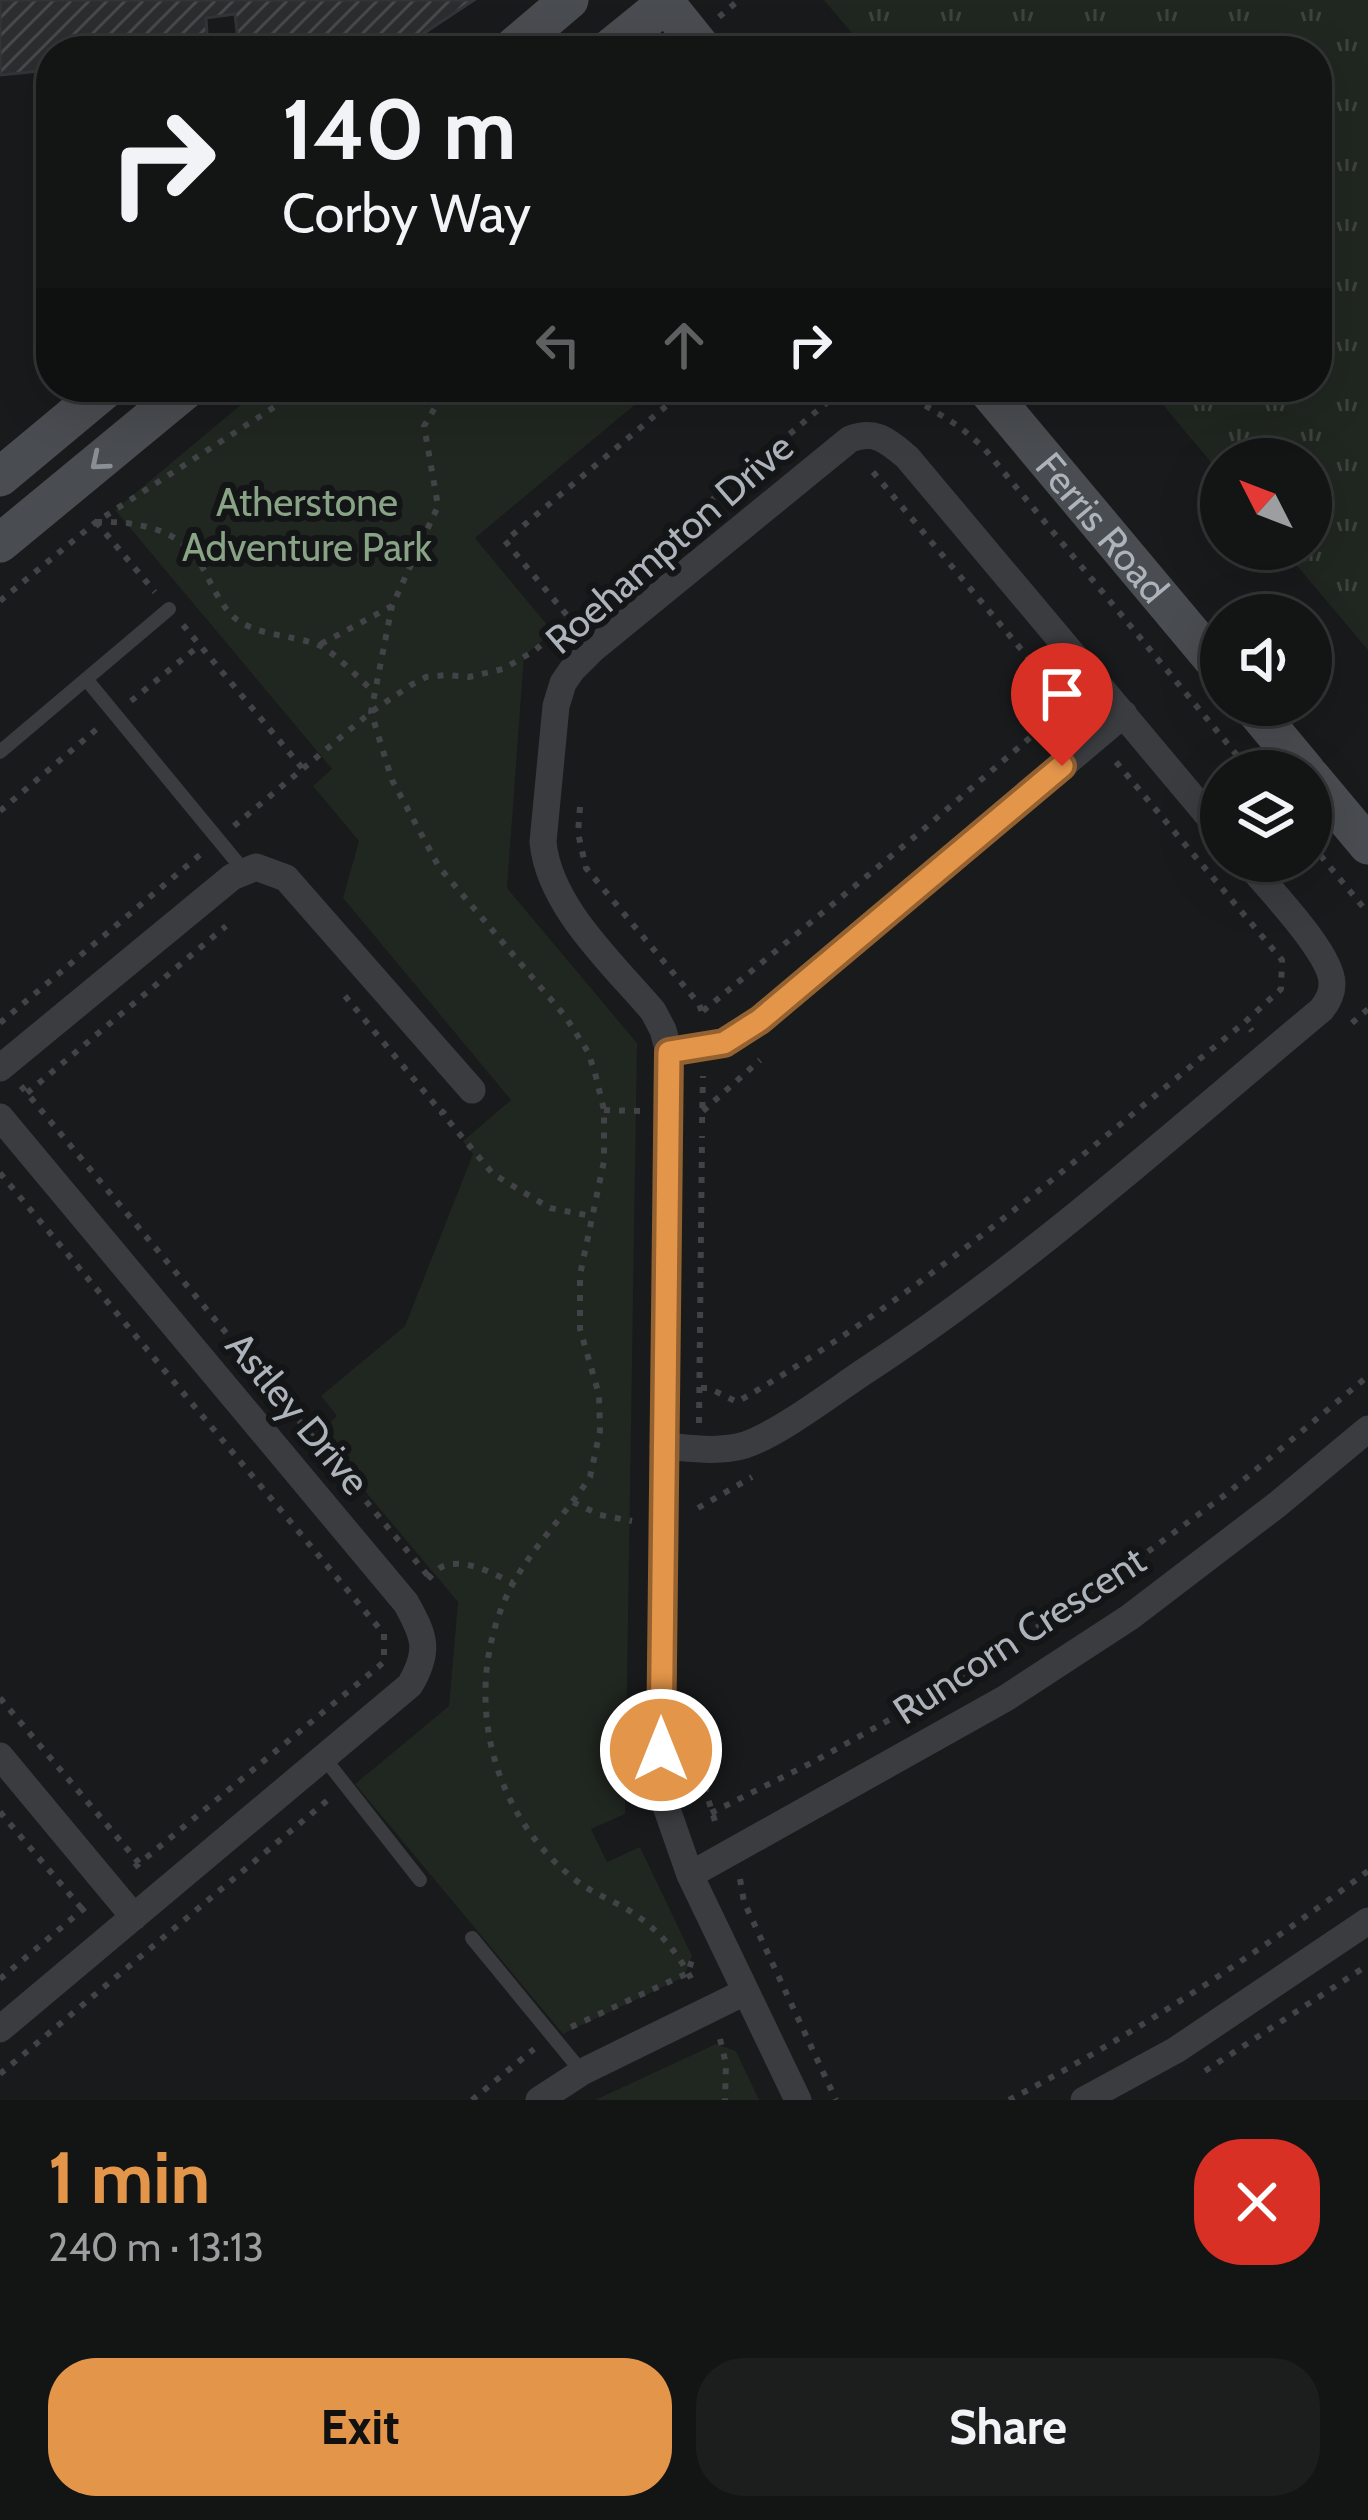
<!DOCTYPE html>
<meta charset="utf-8">
<style>
body{margin:0;font-family:Cabin,sans-serif;background:#1c1d1d;color:#f1f3f6;height:100vh;display:flex;flex-direction:column;font-size:45px;white-space:nowrap}
*{box-sizing:border-box;margin:0}
p{font-size:39px;color:#9d9ea0}
.icon{flex:none;width:66px;height:66px;fill:none;stroke:currentColor;stroke-width:2;stroke-linecap:round;stroke-linejoin:round}
.map{position:relative;height:2100px;overflow:hidden}
.sheet{display:flex;flex-direction:column;background:#131414;flex:1}
.sheet>*{flex:none}
.top-card{position:absolute;left:36px;top:36px;width:1296px;height:366px;border-radius:48px;box-shadow:0 12px 48px #0002,0 0 0 3px #323334;background:#131414;color:#f1f3f6;overflow:hidden}
.needle{width:78px;rotate:312deg}
.buttons{position:absolute;left:1200px;top:438px;display:grid;gap:24px}
.buttons a{display:grid;place-items:center;width:132px;height:132px;border-radius:50%;background:#131414;box-shadow:0 12px 48px #0002,0 0 0 3px #323334;font-size:60px}
.pin{position:absolute;display:grid;place-items:center;width:102px;height:102px;color:#fff;margin:-123px -51px;border-radius:50% 50% 50% 0;rotate:-45deg;box-shadow:0 0 12px #0007}
.pin .icon{rotate:45deg}
.me{position:absolute;width:132px;margin:-66px;rotate:0deg;stroke-linejoin:round;filter:drop-shadow(0 0 9px #0008)}
.turn{display:flex;align-items:center;gap:42px;height:252px;padding:0 48px;font-size:54px}
.turn .icon{width:156px;height:156px;stroke-width:2.5}
.turn b{display:block;font-size:84px;line-height:102px}
.lanes{display:flex;align-items:center;height:114px;padding:0 48px;background:#0003;justify-content:center;gap:60px;direction:ltr}
.lanes .off{opacity:.35}
.round{display:grid;place-items:center;flex:none;width:126px;height:126px;border-radius:48px;background:#1c1d1d}
.headline{display:flex;align-items:center;justify-content:space-between;height:204px;padding:0 48px}
h1{font-size:72px;font-weight:700;line-height:90px;color:#e3954a}
.button{display:flex;gap:24px;margin-top:auto;padding:24px 48px}
.button a{flex:1;height:138px;border-radius:48px;background:#e3954a;color:#111;font-size:48px;font-weight:700;line-height:138px;text-align:center}
.button a+a{background:#1c1d1d;color:#f1f3f6}
.map>svg:first-child{display:block}
</style>
<div class="map">
<svg width="1368" height="2100" viewBox="0 0 1368 2100">
<defs>
<pattern id="grass-tufts" width="24" height="20" patternUnits="userSpaceOnUse" patternTransform="scale(3)"><rect width="24" height="20" fill="#202620"/><path d="M3 7l-1-3M5 7V3M7 7l1-3M15 17l-1-3M17 17v-4M19 17l1-3" fill="none" stroke="#3e433e"/></pattern>
<pattern id="building-hatch" width="6" height="6" patternUnits="userSpaceOnUse" patternTransform="scale(3)"><rect width="6" height="6" fill="#2c2d2f"/><path d="M-1 1l2-2M0 6l6-6M5 7l2-2" fill="none" stroke="#48494b"/></pattern>
</defs>
<rect width="100%" height="100%" fill="#191a1b"/>
<path fill="url(#grass-tufts)" d="M824,0H1368V650L1283,549H1311V459H1221V474L1148,387H1317V51H867Z"/>
<path fill="#202620" d="M262,387H656L475,538L553,632L524,656L507,888L637,1043L625,1814L591,1829L607,1862L640,1847L692,1956L684,1977L563,2034L355,1784L449,1706L458,1602L317,1434L337,1416L321,1396L405,1326L473,1154L463,1141L511,1100L343,898L359,841L313,786L332,769L115,510Z
M716,2044L736,2051L759,2100H595Z"/>
<path fill="url(#building-hatch)" stroke="#333437" stroke-width="3" d="M0,0H474L397,51H239L235,14L206,18L208,50L51,51V70L0,75Z"/>
<g fill="none" stroke-linecap="round" stroke-linejoin="round">
<path stroke="#414347" stroke-width="6" stroke-dasharray="6 9" stroke-linecap="butt" d="M719,17L739,0
M457,51L477,34
M454,387L442,396L424,426L438,506L392,606L371,712L392,780L439,867L565,1016L588,1052L595,1073L604,1110V1161L580,1275V1329L599,1395L600,1431L590,1477C566,1514 530,1550 510,1589C461,1687 487,1809 573,1878C592,1894 616,1901 636,1915C662,1933 680,1956 694,1984
M527,387C552,398 573,401 598,387
M689,387L505,541L571,620L845,387
M902,387L910,396L960,427L983,447L1250,771
M873,472L1076,715
M96,522C135,521 180,528 201,565C211,582 220,606 236,619C259,636 291,635 316,644C333,650 358,678 373,691
M96,522L155,592
M0,601L96,522L276,406L292,387
M183,625L303,769
M321,644L392,606
M131,701L200,645
M1116,762L1282,960L1281,989L1245,1022L1252,1031
M580,807L578,833L586,868L699,1004L703,1015
M0,811L98,728
M234,826L371,712L411,685L426,677L447,675L469,677L503,669L534,651L571,620L575,625
M1311,844L1368,913
M345,996L442,1113
M703,1011L918,834L1068,705
M0,1023L201,854
M1352,1023L1368,1009
M21,1086L429,1577
M27,1093L226,926
M445,1110L442,1113L493,1174L550,1208L591,1216
M604,1110L642,1111
M703,1111L760,1060
M702,1123L703,1076
M0,1173L384,1634V1662L130,1871
M701,1388H709L737,1402C920,1297 1081,1155 1245,1022
M699,1423L702,1136
M573,1502L600,1515L632,1521
M698,1508L752,1477
M428,1579C431,1576 439,1567 444,1566C466,1558 494,1574 513,1583
M0,1698L139,1863
M695,1712L706,1792L717,1828
M0,1812L83,1910
M711,1813L813,1762L943,1690L1123,1570L1229,1492L1368,1376
M740,1879L744,1902L836,2100
M0,1979L87,1906
M571,2027L688,1973L694,1953
M720,2039L726,2064L725,2100
M1205,2071L1368,1965
M0,2074L329,1799
M472,2100L534,2049
M1009,2100C1132,2036 1257,1954 1368,1871"/>
<path stroke="#3b3c40" stroke-width="14" d="M86,679L245,872
M0,752L169,609
M325,1759L420,1880
M472,1938L582,2072"/>
<path stroke="#3b3c40" stroke-width="27" d="M669,1052L725,1043L760,1020L1124,714
M0,1068L232,877L256,867L286,878L472,1090
M0,1117L406,1603C425,1637 430,1651 410,1685L0,2029
M663,1446C690,1448 718,1453 745,1445C778,1434 831,1394 862,1373C1026,1266 1171,1135 1321,1010C1327,1003 1332,994 1332,984C1333,954 1267,887 1246,861
M0,1756L134,1917
M690,1875L1006,1698L1130,1617L1278,1504L1368,1429
M539,2100L582,2072L745,1992
M798,2100L690,1875L661,1792L669,1052L663,1030L653,1011C612,963 549,906 543,842L556,706L563,683L572,670L593,649L850,439C875,429 888,441 907,457L1221,831
M1084,2100L1176,2050L1368,1921"/>
<g stroke="#494c50" stroke-width="39">
<path d="M663,0L704,51"/>
<path d="M509,51L569,0"/>
<path d="M607,51L666,3"/>
<path id="s1" d="M985,387L1221,669"/>
<path d="M0,477L108,387"/>
<path d="M0,543L189,387"/>
<path d="M1251,705L1306,771"/>
<path d="M1311,777L1368,845"/>
</g>
</g>
<defs><path id="oneway-chevron" d="M-2-3.5L2.5 0L-2 3.5" fill="none" stroke-width="1.6" stroke-linecap="round" stroke-linejoin="round" transform="scale(3)"/></defs>
<use stroke="#8a8f95" href="#oneway-chevron" transform="translate(99 462) rotate(140)"/>
<g fill="none" stroke-linecap="round" stroke-linejoin="round">
<g stroke="#946130" stroke-width="30">
<path id="route" d="M661,1750L669,1052L724,1043L760,1020L1062,766"/>
</g>
<use href="#route" stroke="#e3954a" stroke-width="21"/>
</g>
<g text-anchor="middle" stroke-width="12" stroke-linejoin="round" paint-order="stroke">
<g font-size="39" fill="#89a386" stroke="#141516">
<text x="307" y="516">Atherstone<tspan x="307" dy="45">Adventure Park</tspan></text>
</g>
<g font-size="39" fill="#adb3ba" stroke="#141516">
<text dy="14" stroke="none"><textPath href="#s1" startOffset="183">Ferris Road</textPath></text>
<text transform="translate(669 543) rotate(-41)" y="14">Roehampton Drive</text>
<text transform="translate(298 1413) rotate(50)" y="14">Astley Drive</text>
<text transform="translate(1019 1635) rotate(-33)" y="14">Runcorn Crescent</text>
</g>
</g>
</svg>
<div class="buttons">
<a><svg class="needle" viewBox="-14 -14 28 28"><path d="M0-13l5 13h-10z" fill="#e53935"/><path d="M0 13l5-13h-10z" fill="#9d9ea0"/></svg></a>
<a><svg class="icon" aria-label="sound" viewBox="0 0 24 24"><path d="M4 9h4l5-4v14l-5-4H4zM17 9q2 3 0 6"/></svg></a>
<a><svg class="icon" aria-label="layers" viewBox="0 0 24 24"><path d="M12 4l9 5-9 5-9-5zM3 14l9 5 9-5"/></svg></a>
</div>
<div class="pin" style="left:1062px;top:766px;background:#d93025"><svg class="icon" aria-label="arrive" viewBox="0 0 24 24"><path d="M6 21V4h12l-3 4 3 4H6"/></svg></div>
<svg class="me" style="left:661px;top:1750px" viewBox="-20 -20 40 40"><circle r="17" fill="#e3954a" stroke="#fff" stroke-width="3"/><path d="M0-11L8 9 0 5-8 9z" fill="#fff"/></svg>
<div class="top-card">
<div class="turn"><svg class="icon" aria-label="right" viewBox="0 0 24 24"><path d="M7 20v-9h11M14 6l5 5-5 5"/></svg><div><b>140 m</b>Corby Way</div></div>
<div class="lanes"><svg class="icon off" aria-label="left" viewBox="0 0 24 24"><path d="M17 20v-9H6M10 6l-5 5 5 5"/></svg><svg class="icon off" aria-label="ahead" viewBox="0 0 24 24"><path d="M12 20V5M6 11l6-6 6 6"/></svg><svg class="icon" aria-label="right" viewBox="0 0 24 24"><path d="M7 20v-9h11M14 6l5 5-5 5"/></svg></div>
</div>
</div>
<section class="sheet">
<div class="headline"><div><h1>1 min</h1><p>240 m · 13:13</p></div><a class="round" style="background:#d93025;color:#fff"><svg class="icon" aria-label="close" viewBox="0 0 24 24"><path d="M6 6l12 12M18 6L6 18"/></svg></a></div>
<div class="button"><a>Exit</a><a>Share</a></div>
</section>
